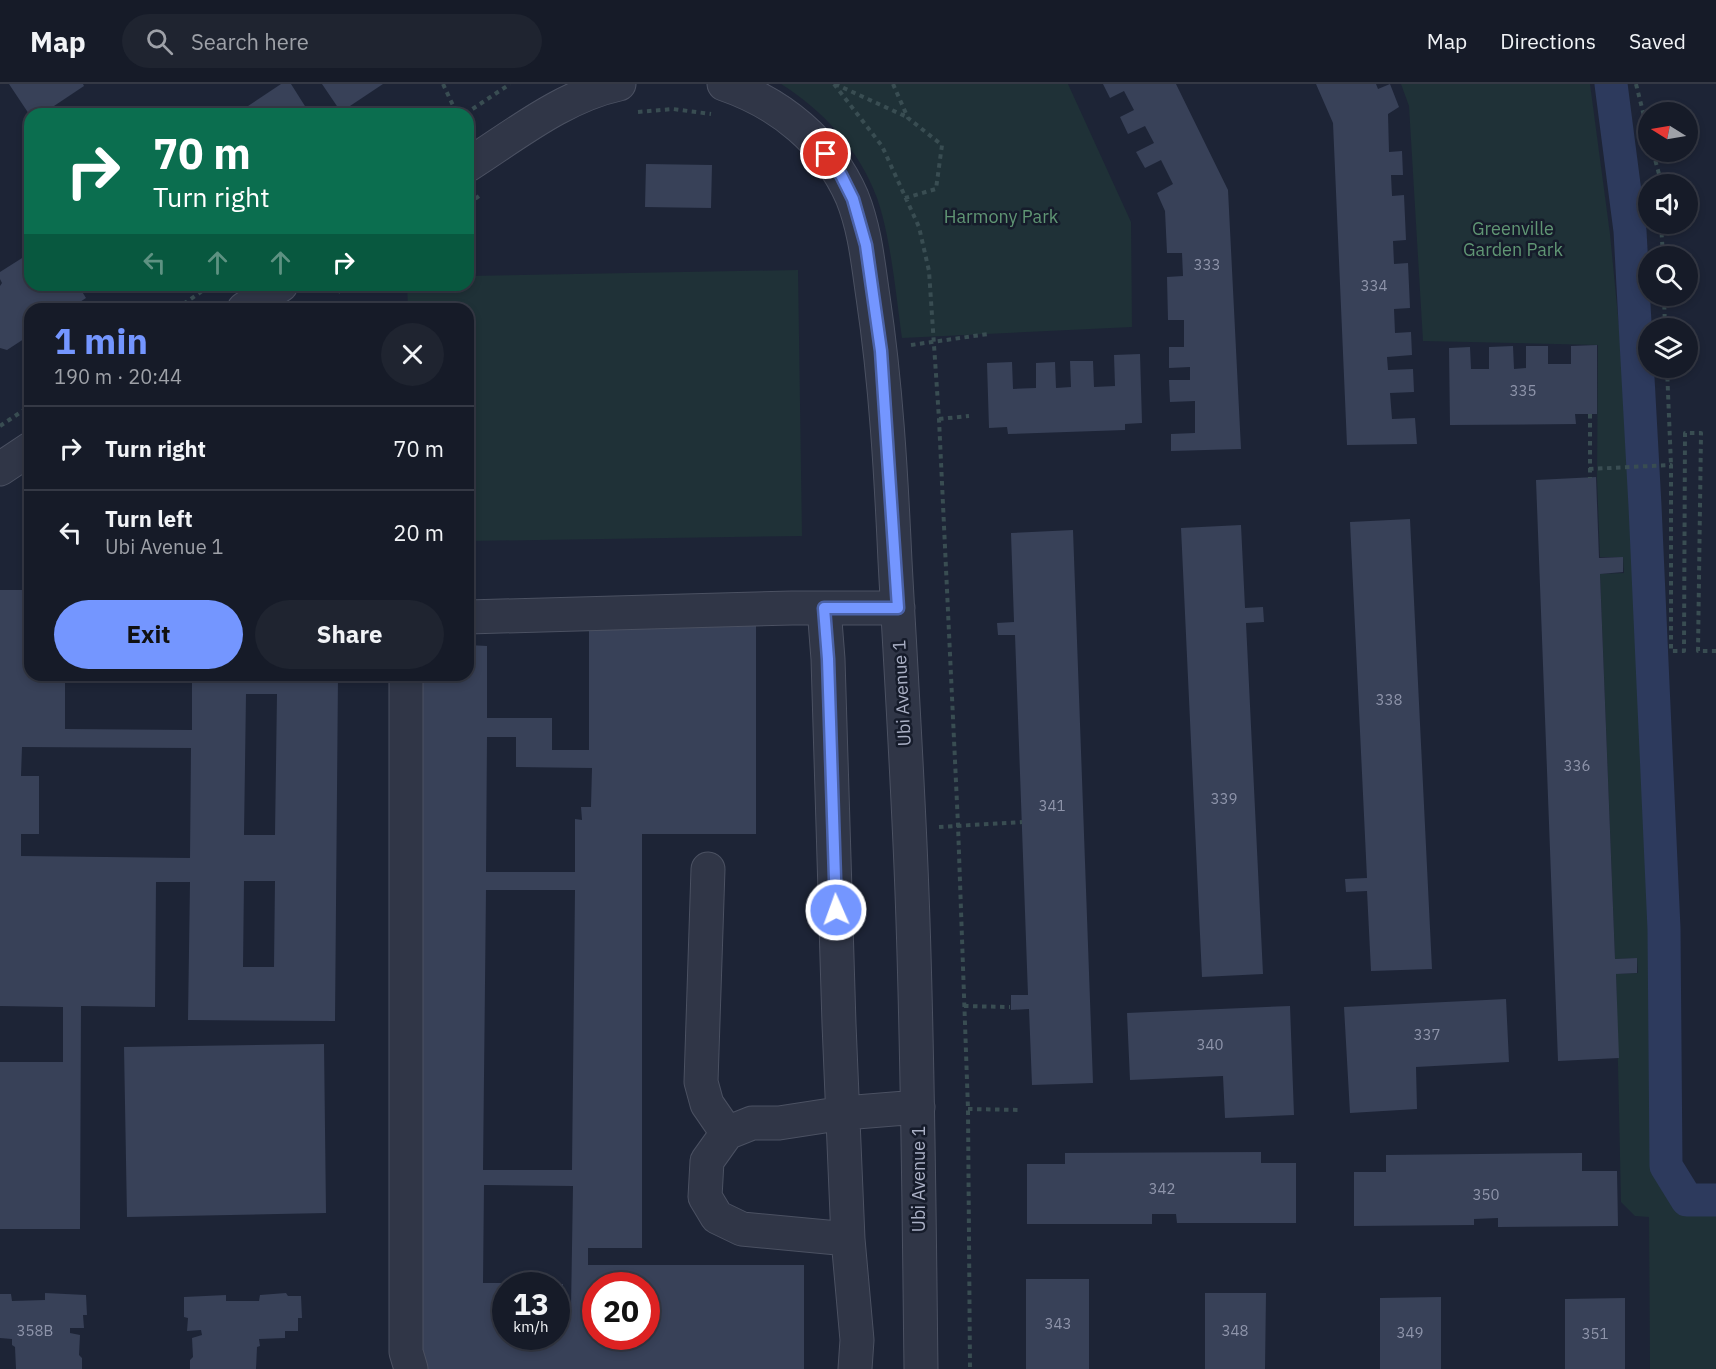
<!DOCTYPE html>
<meta charset="utf-8">
<style>
body{margin:0;font-family:"IBM Plex Sans",sans-serif;background:#1f2430;color:#f1f3f6;height:100vh;display:flex;flex-direction:column;font-size:22px;white-space:nowrap}
*{box-sizing:border-box;margin:0}
p{font-size:20px;color:#9ea1a8}
.icon{flex:none;width:33px;height:33px;fill:none;stroke:currentColor;stroke-width:2;stroke-linecap:round;stroke-linejoin:round}
.map{position:relative;flex:1;overflow:hidden}
.panel{position:absolute;left:24px;top:219px;width:450px;height:378px;display:flex;flex-direction:column;background:#161b28;border-radius:18px;box-shadow:0 3px 9px #0003,0 0 0 2px #353945}
.panel>*{flex:none}
.guide{position:absolute;left:24px;top:24px;width:450px;height:183px;border-radius:18px;box-shadow:0 3px 9px #0003,0 0 0 2px #353945;background:#0b6e4f;color:#fff;overflow:hidden}
.needle{width:39px;rotate:281deg}
.tools{position:absolute;left:1638px;top:18px;display:grid;gap:12px}
.tools a{display:grid;place-items:center;width:60px;height:60px;border-radius:50%;background:#161b28;box-shadow:0 3px 9px #0003,0 0 0 2px #353945;font-size:30px}
.speed{position:absolute;left:492px;top:1188px;display:flex;gap:12px;font-size:30px;font-weight:700;text-align:center}
.speed>*{display:grid;place-content:center;width:78px;height:78px;border-radius:50%;background:#161b28;box-shadow:0 3px 9px #0003,0 0 0 2px #353945;line-height:1}
.speed small{font-size:15px;font-weight:400}
.speed .limit{border:9px solid #d22;background:#fff;color:#111}
.pin{position:absolute;display:grid;place-items:center;width:51px;height:51px;color:#fff;margin:-26px;border:3px solid #fff;border-radius:50%;box-shadow:0 2px 6px #0007}
.me{position:absolute;width:66px;margin:-33px;rotate:358deg;stroke-linejoin:round;filter:drop-shadow(0 0 4px #0008)}
.turn{display:flex;align-items:center;gap:21px;height:126px;padding:0 30px;font-size:27px}
.turn .icon{width:78px;height:78px;stroke-width:2.5}
.turn b{display:block;font-size:42px;line-height:51px}
.lanes{display:flex;align-items:center;height:57px;padding:0 30px;background:#0003;justify-content:center;gap:30px;direction:ltr}
.lanes .off{opacity:.35}
.round{display:grid;place-items:center;flex:none;width:63px;height:63px;border-radius:32px;background:#1f2430}
.summary{display:flex;align-items:center;justify-content:space-between;height:102px;padding:0 30px}
h1{font-size:36px;font-weight:800;line-height:45px;color:#7496ff}
.cta{display:flex;gap:12px;margin-top:auto;padding:12px 30px}
.cta a{flex:1;height:69px;border-radius:36px;background:#7496ff;color:#111;font-size:24px;font-weight:800;line-height:69px;text-align:center}
.cta a+a{background:#1f2430;color:#f1f3f6}
ul{padding:0;list-style:none}
li{display:flex;align-items:center;gap:18px;height:84px;padding:0 30px;border-top:2px solid #353945}
li div{flex:1}
li b{display:block;font-size:22px}
li em{font-style:normal}
header{display:flex;align-items:center;gap:36px;box-sizing:border-box;height:84px;padding:0 30px;background:#161b28;border-bottom:2px solid #353945}
header strong{font-size:28px}
nav{display:flex;gap:33px;margin-inline-start:auto;font-size:21px}
.search{width:420px;height:54px;background:#1f2430;display:flex;align-items:center;gap:15px;box-sizing:border-box;padding:0 21px;border-radius:33px;color:#9ea1a8;font-size:22px}
.map>svg:first-child{display:block}
</style>
<header>
<strong>Map</strong>
<div class="search"><svg class="icon" aria-label="search" viewBox="0 0 24 24"><circle cx="10" cy="10" r="6"/><path d="M15 15l6 6"/></svg>Search here</div>
<nav><a>Map</a><a>Directions</a><a>Saved</a></nav>
</header>
<div class="map">
<svg width="1716" height="1285" viewBox="0 0 1716 1285">
<rect width="100%" height="100%" fill="#1d2436"/>
<path fill="#1f3137" d="M781,0H1068L1131,138L1132,243L902,254C896,212 891,154 877,114C860,67 823,26 781,0Z
M1401,0H1590L1610,150L1620,253L1651,813L1654,1087L1679,1128H1716V1285H1650L1649,1133L1635,1132L1621,1118L1616,890L1638,889L1637,874L1615,875L1600,490L1624,489L1623,473H1600L1597,394L1598,261L1423,257L1409,22Z
M798,186L802,452L468,457V225H408L407,201H468V192Z"/>
<g fill="none" stroke-linecap="round" stroke-linejoin="round">
<path stroke="#2d3a5d" stroke-width="33" d="M1611,0L1630,147L1645,422L1664,845L1666,1082L1687,1116H1716"/>
</g>
<path fill="#384158" fill-rule="evenodd" d="M9,0H83L84,2L42,30H29Z
M281,0H291L310,30H236Z
M322,0H383L341,28Z
M1103,0H1176L1228,106L1241,365L1171,367V350L1195,349V317L1170,318L1169,296H1190V283L1169,284V263H1184V236H1168L1167,193L1183,192L1182,169H1167L1165,127L1157,109L1173,100L1161,76L1145,84L1136,68L1154,59L1145,42L1128,50L1120,33L1134,26L1124,7L1110,14Z
M1316,0H1376L1378,5L1390,0L1399,23L1388,30L1389,68L1402,67L1403,91H1391L1392,112L1404,111L1406,156L1393,157L1394,180L1408,179L1410,224L1394,225L1395,249L1411,248L1412,271L1387,273L1388,286L1413,285L1414,308L1390,309L1392,335L1415,334L1417,360L1347,361L1333,39Z
M646,80L712,81L711,124L645,123Z
M30,169V201H78L86,214L69,225H30V251L7,266L0,264V202L2,199L0,195V188Z
M1597,261V330H1575L1576,340L1450,341L1449,264L1470,263L1471,285H1489V263L1513,262L1514,285L1526,284V262H1548V280H1571V262Z
M1140,270L1142,339L1125,340V346L1008,350L1007,343L989,344L987,279L1012,278L1013,305L1036,304V279L1055,278L1056,304L1071,303L1070,277H1093L1094,303L1115,302L1114,271Z
M1596,393L1599,474L1623,473V488L1600,490L1615,875L1637,874V889L1616,890L1619,974L1558,977L1536,396Z
M1410,435L1432,885L1371,887L1367,807L1346,808L1345,795L1367,794L1350,438Z
M1241,441L1245,524L1263,523L1264,538L1246,539L1263,890L1202,893L1181,444Z
M1073,446L1093,999L1032,1001L1029,925L1011,926V911H1028L1015,551H998L997,539L1014,538L1011,449Z
M0,506H30V591H65V645L192,646V599H141V591H338L335,937L188,936L190,798H156L155,923L81,922L80,1145H0V978H63V923L0,922ZM246,610H277L275,751H244ZM22,663L191,664L190,774L21,772V750H39V692H21ZM244,797H275L274,883H243Z
M756,534V750H642V1164H588V1181H804V1285H414L415,591H468V561L487,562V634H552V666H589V535ZM487,653H516V683L592,684L591,723H581L582,736L575,735V788H486ZM486,806H575L572,1086H483ZM484,1101L573,1102L571,1225H563V1200H556V1252H506V1199H483ZM596,1202H646V1252H596Z
M1506,915L1509,978L1416,983L1417,1025L1350,1029L1344,923Z
M1290,922L1294,1031L1225,1034L1223,992L1130,996L1127,929Z
M324,960L326,1129L127,1133L124,963Z
M1261,1068V1079H1296V1139H1177L1176,1130H1152V1140H1027V1080H1065V1069Z
M1582,1069V1087H1617L1618,1142L1498,1143V1134L1474,1135V1141L1354,1142V1088H1386V1071Z
M1026,1195H1089V1285H1026Z
M45,1209L86,1211L87,1231H83L84,1244H70V1249L80,1251L79,1271L82,1274V1285H16L15,1263L12,1261V1255L0,1254V1210H11L12,1217L45,1216Z
M286,1209L288,1212H301L302,1234H298V1247H285V1254L259,1255L260,1262L257,1263L256,1285H190V1276L193,1273L192,1254L202,1251L201,1246L187,1247L188,1234L184,1233V1213L226,1211V1217H259L260,1211Z
M1205,1209H1266L1265,1285H1205Z
M1441,1213V1285H1380V1214Z
M1625,1214V1285H1565V1215Z"/>
<g fill="none" stroke-linecap="round" stroke-linejoin="round">
<g stroke="#4b5162" stroke-width="35">
<path id="minor" d="M724,0C780,19 828,58 852,113C865,145 868,179 873,213C886,300 891,389 895,477C901,588 908,698 912,809C918,968 919,1126 921,1285
M468,81C515,51 563,12 619,0
M244,225L281,201
M0,385L30,365
M824,524L828,575L839,940L848,1155L857,1256L855,1285
M468,533L792,524H898
M406,591V1268L411,1285
M708,785L701,998L707,1020L727,1049
M848,1155L742,1145L717,1133L705,1113L707,1077L727,1049L752,1039H779L844,1029L918,1023"/>
</g>
<path stroke="#394d52" stroke-width="4" stroke-dasharray="4.5 4.5" stroke-linecap="butt" d="M443,0L457,30
M834,0L882,62L919,143L929,187L939,335L958,741L968,1025L970,1285
M835,0L907,33
M893,0L908,34L942,61L936,105L905,114
M1636,0L1648,48
M638,28L673,25L711,30
M465,30L510,0
M1653,68L1659,90L1660,100
M468,120L479,112
M1661,140L1663,172
M338,208L349,201
M1664,212L1665,244
M176,225L211,201
M911,261L988,250
M1667,284L1671,381
M1590,330V394
M939,335L969,332
M0,342L30,322
M1589,385L1671,381V567H1684L1685,349H1701L1698,567H1716
M939,743L1022,738
M964,922L1010,923
M968,1025L1021,1026"/>
<use href="#minor" stroke="#303647" stroke-width="33"/>
</g>
<g fill="none" stroke-linecap="round" stroke-linejoin="round">
<g stroke="#4b62a6" stroke-width="15">
<path id="route" d="M826,70L841,91L853,115L866,161L881,267L898,524H824L828,575L836,826"/>
</g>
<use href="#route" stroke="#7496ff" stroke-width="10"/>
</g>
<g text-anchor="middle" stroke-width="5" stroke-linejoin="round" paint-order="stroke">
<g font-size="15" fill="#8e94aa">
<text x="1207" y="186">333</text>
<text x="1374" y="207">334</text>
<text x="1523" y="312">335</text>
<text x="1389" y="621">338</text>
<text x="1577" y="687">336</text>
<text x="1224" y="720">339</text>
<text x="1052" y="727">341</text>
<text x="1427" y="956">337</text>
<text x="1210" y="966">340</text>
<text x="1162" y="1110">342</text>
<text x="1486" y="1116">350</text>
<text x="1058" y="1245">343</text>
<text x="35" y="1252">358B</text>
<text x="1235" y="1252">348</text>
<text x="1410" y="1254">349</text>
<text x="1595" y="1255">351</text>
</g>
<g font-size="18" fill="#609674" stroke="#161c2b">
<text x="1001" y="139">Harmony Park</text>
<text x="1513" y="151">Greenville<tspan x="1513" dy="21">Garden Park</tspan></text>
</g>
<g font-size="18" fill="#aab0c5" stroke="#161c2b">
<text transform="translate(902 609) rotate(-93)" y="6">Ubi Avenue 1</text>
<text transform="translate(919 1095) rotate(-90)" y="6">Ubi Avenue 1</text>
</g>
</g>
</svg>
<div class="tools">
<a><svg class="needle" viewBox="-14 -14 28 28"><path d="M0-13l5 13h-10z" fill="#e53935"/><path d="M0 13l5-13h-10z" fill="#9ea1a8"/></svg></a>
<a><svg class="icon" aria-label="sound" viewBox="0 0 24 24"><path d="M4 9h4l5-4v14l-5-4H4zM17 9q2 3 0 6"/></svg></a>
<a><svg class="icon" aria-label="search" viewBox="0 0 24 24"><circle cx="10" cy="10" r="6"/><path d="M15 15l6 6"/></svg></a>
<a><svg class="icon" aria-label="layers" viewBox="0 0 24 24"><path d="M12 4l9 5-9 5-9-5zM3 14l9 5 9-5"/></svg></a>
</div>
<div class="speed"><div>13<small>km/h</small></div><div class="limit">20</div></div>
<div class="pin" style="left:826px;top:70px;background:#d93025"><svg class="icon" aria-label="arrive" viewBox="0 0 24 24"><path d="M6 21V4h12l-3 4 3 4H6"/></svg></div>
<svg class="me" style="left:836px;top:826px" viewBox="-20 -20 40 40"><circle r="17" fill="#7496ff" stroke="#fff" stroke-width="3"/><path d="M0-11L8 9 0 5-8 9z" fill="#fff"/></svg>
<div class="guide">
<div class="turn"><svg class="icon" aria-label="right" viewBox="0 0 24 24"><path d="M7 20v-9h11M14 6l5 5-5 5"/></svg><div><b>70 m</b>Turn right</div></div>
<div class="lanes"><svg class="icon off" aria-label="left" viewBox="0 0 24 24"><path d="M17 20v-9H6M10 6l-5 5 5 5"/></svg><svg class="icon off" aria-label="ahead" viewBox="0 0 24 24"><path d="M12 20V5M6 11l6-6 6 6"/></svg><svg class="icon off" aria-label="ahead" viewBox="0 0 24 24"><path d="M12 20V5M6 11l6-6 6 6"/></svg><svg class="icon" aria-label="right" viewBox="0 0 24 24"><path d="M7 20v-9h11M14 6l5 5-5 5"/></svg></div>
</div>
<section class="panel">
<div class="summary"><div><h1>1 min</h1><p>190 m · 20:44</p></div><a class="round"><svg class="icon" aria-label="close" viewBox="0 0 24 24"><path d="M6 6l12 12M18 6L6 18"/></svg></a></div>
<ul>
<li><svg class="icon" aria-label="right" viewBox="0 0 24 24"><path d="M7 20v-9h11M14 6l5 5-5 5"/></svg><div><b>Turn right</b></div><em>70 m</em></li>
<li><svg class="icon" aria-label="left" viewBox="0 0 24 24"><path d="M17 20v-9H6M10 6l-5 5 5 5"/></svg><div><b>Turn left</b><p>Ubi Avenue 1</p></div><em>20 m</em></li>
</ul>
<div class="cta"><a>Exit</a><a>Share</a></div>
</section>
</div>
